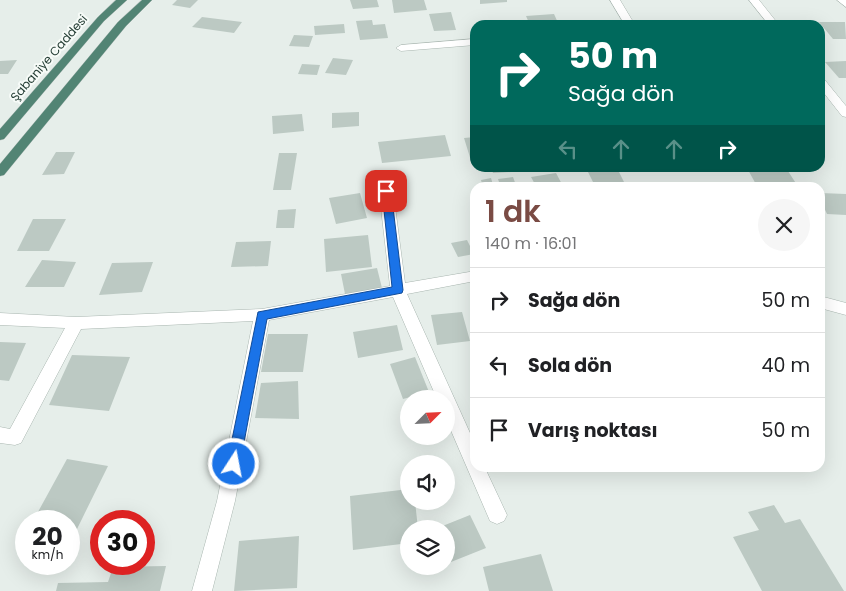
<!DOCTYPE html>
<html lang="tr">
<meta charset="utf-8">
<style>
body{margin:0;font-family:Poppins,sans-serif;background:#f6f6f6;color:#202124;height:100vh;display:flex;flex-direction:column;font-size:19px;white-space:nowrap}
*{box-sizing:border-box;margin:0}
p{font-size:16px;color:#757577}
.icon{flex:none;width:28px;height:28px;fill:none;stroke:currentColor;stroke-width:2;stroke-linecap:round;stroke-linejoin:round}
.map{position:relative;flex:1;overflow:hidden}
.drawer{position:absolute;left:470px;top:182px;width:355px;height:290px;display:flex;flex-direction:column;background:#fff;border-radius:15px;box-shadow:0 5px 20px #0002}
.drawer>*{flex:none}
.top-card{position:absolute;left:470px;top:20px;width:355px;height:152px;border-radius:15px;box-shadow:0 5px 20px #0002;background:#00695c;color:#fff;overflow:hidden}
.needle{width:32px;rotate:66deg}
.tools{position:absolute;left:400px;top:390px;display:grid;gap:10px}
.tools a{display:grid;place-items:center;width:55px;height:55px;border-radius:50%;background:#fff;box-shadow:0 5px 20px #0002;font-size:25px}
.speed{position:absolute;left:15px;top:510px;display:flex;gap:10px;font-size:25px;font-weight:700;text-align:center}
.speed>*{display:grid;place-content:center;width:65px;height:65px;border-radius:50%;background:#fff;box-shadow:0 5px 20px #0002;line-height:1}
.speed small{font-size:12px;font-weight:400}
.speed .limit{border:8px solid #d22;background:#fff;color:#111}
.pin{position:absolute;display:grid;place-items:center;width:42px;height:42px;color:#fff;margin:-21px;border-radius:10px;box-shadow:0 2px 8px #0006}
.me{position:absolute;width:55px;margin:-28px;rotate:11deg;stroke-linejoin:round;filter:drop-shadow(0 0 4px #0008)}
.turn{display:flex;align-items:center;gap:18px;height:105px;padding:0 15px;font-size:22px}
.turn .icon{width:65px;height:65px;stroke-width:2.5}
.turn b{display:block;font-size:35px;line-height:42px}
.lanes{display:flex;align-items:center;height:48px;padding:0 15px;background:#0003;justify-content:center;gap:25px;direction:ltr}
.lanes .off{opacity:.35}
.round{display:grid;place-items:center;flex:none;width:52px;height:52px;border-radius:26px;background:#f6f6f6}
.overview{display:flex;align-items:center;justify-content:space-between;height:85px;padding:0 15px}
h1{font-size:30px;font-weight:600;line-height:38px;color:#7a4b44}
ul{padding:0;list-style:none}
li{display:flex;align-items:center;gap:15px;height:65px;padding:0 15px;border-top:1px solid #e0e0e0}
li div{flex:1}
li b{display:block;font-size:19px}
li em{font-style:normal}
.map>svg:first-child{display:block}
</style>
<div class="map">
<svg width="846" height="591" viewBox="0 0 846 591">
<rect width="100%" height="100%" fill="#e6eeea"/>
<path fill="#bcc9c3" d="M177,0H198L190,8L172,5Z
M350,0H377L379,7L353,9Z
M392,0H424L427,10L394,13Z
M480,0H507V2L480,4Z
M451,12L456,30L434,31L429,14Z
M554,14L559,25H530L526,16Z
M202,17L242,22L234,33L192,27Z
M372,20L373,25L385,24L388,38L360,40L356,21Z
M819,22H845L846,39H833Z
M344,24L345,33L315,35L314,26Z
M294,35L313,36L309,47L289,46Z
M333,58L353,60L346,75L325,73Z
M17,60L8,74H0V61Z
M846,61V78H839L825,62Z
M302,64L320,65L317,75L298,74Z
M359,112V126L332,128V113Z
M302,114L304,131L273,134L272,116Z
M445,135L451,156L382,163L378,142Z
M475,137V163L472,164L464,138Z
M56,152H75L64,174L42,175Z
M279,153H297L291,190H273Z
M491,168H510L511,172L493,173Z
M617,168L627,188H596L588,172Z
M747,168H786L799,188H758Z
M556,173L564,188H537L531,177Z
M513,177L517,188H501L498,179Z
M491,178L494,188H483L481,180Z
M360,193L367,218L336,224L329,198Z
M820,193L846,194V215L827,214L820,199Z
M296,209L294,228H276L278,210Z
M33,219H66L49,251H17Z
M368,235L372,267L326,272L324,239Z
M467,240L474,254L458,257L451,243Z
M271,241L268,266L231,267L236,242Z
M42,260L76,262L64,287H25Z
M153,262L142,292L99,295L112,263Z
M377,268L382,288L345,294L341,274Z
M462,312L470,341L437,345L431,315Z
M397,325L403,350L358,358L353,332Z
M268,334H308L303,372H261Z
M0,342L26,343L9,381L0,380Z
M72,355L130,357L109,411L49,405Z
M415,357L429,392L403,399L390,364Z
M298,381L299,419L255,418L261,383Z
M67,459L108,466L77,529L69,528V521H33Z
M409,489V501H415L418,529H409V543L353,550L350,496Z
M774,505L785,523L800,519L844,591H762L733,537L759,530L748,512Z
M470,515L486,548L446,564V529H435Z
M299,536L297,588L234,591L239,541Z
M541,554L553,591H489L483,567Z
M166,566L160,591H56L58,583L108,582L113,567Z"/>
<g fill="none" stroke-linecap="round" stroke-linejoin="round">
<g stroke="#a9b6b0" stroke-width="1">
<path id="minor" d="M610,0H620L635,25H625Z
M749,0H759L779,25H769Z
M837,0H846V7Z
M475,39V45L401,51L396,48L401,45Z
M820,78L824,79L846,106V117L842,116L820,88Z
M386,187L393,191L405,283L475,271V281L407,294L475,444V468H485L507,515L504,521L497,524L490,521L446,419V399H437L393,297L269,320L235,501L212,591H192L217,501L253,321L81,329L21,443L15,445L0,443V427L10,429L65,328L0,325V313L76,317L262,309L390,286L379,191Z
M820,296L846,303V315L820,308Z"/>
</g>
<g stroke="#c2c9c7" stroke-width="1">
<path id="trunk" d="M116,0H127L104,21L4,139L0,140V129L98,17Z
M142,0H152L126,26L4,175L0,176V164L118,22Z"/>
</g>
<use href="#minor" fill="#fff" fill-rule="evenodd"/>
<use href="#trunk" fill="#528474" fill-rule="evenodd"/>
</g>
<path fill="#1a73e8" stroke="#114b97" d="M386,188L391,191L403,290L402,293L267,319L240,464L238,468L234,470L229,468L227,464L258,312L392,287L382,191Z"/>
<g text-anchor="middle" stroke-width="4" stroke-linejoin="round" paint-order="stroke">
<g font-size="12" fill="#263f36" stroke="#f7fbf8">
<text transform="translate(49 58) rotate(-49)" y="4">Şabaniye Caddesi</text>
</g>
</g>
</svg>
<div class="tools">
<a><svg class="needle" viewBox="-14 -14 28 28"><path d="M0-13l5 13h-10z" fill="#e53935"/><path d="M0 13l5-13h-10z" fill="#757577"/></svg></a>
<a><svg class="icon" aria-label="sound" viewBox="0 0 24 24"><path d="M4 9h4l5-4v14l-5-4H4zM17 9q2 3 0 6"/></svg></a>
<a><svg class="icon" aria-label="layers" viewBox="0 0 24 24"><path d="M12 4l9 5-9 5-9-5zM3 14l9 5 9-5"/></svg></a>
</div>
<div class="speed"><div>20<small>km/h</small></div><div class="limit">30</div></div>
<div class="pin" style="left:386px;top:191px;background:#d93025"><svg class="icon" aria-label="arrive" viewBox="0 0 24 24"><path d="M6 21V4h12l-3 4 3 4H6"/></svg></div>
<svg class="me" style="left:234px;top:464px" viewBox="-20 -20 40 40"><circle r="17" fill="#1a73e8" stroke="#fff" stroke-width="3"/><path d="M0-11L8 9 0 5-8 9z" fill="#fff"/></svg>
<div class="top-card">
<div class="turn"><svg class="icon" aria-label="right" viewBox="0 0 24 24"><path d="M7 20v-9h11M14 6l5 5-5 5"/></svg><div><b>50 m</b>Sağa dön</div></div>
<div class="lanes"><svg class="icon off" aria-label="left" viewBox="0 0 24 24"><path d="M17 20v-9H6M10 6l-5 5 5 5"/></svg><svg class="icon off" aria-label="ahead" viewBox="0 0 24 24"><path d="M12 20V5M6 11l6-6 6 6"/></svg><svg class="icon off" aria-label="ahead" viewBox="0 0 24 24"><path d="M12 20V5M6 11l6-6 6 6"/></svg><svg class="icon" aria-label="right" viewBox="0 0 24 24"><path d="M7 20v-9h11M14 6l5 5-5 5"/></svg></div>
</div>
<section class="drawer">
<div class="overview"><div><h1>1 dk</h1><p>140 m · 16:01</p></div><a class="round"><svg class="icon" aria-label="close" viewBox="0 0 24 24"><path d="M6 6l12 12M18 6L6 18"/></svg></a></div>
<ul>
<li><svg class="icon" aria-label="right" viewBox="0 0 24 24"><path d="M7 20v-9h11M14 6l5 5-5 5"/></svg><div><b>Sağa dön</b></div><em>50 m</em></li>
<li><svg class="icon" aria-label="left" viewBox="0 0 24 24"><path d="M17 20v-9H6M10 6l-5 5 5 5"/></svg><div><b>Sola dön</b></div><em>40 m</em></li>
<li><svg class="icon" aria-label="arrive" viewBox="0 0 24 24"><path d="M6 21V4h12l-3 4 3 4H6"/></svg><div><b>Varış noktası</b></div><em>50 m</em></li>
</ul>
</section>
</div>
